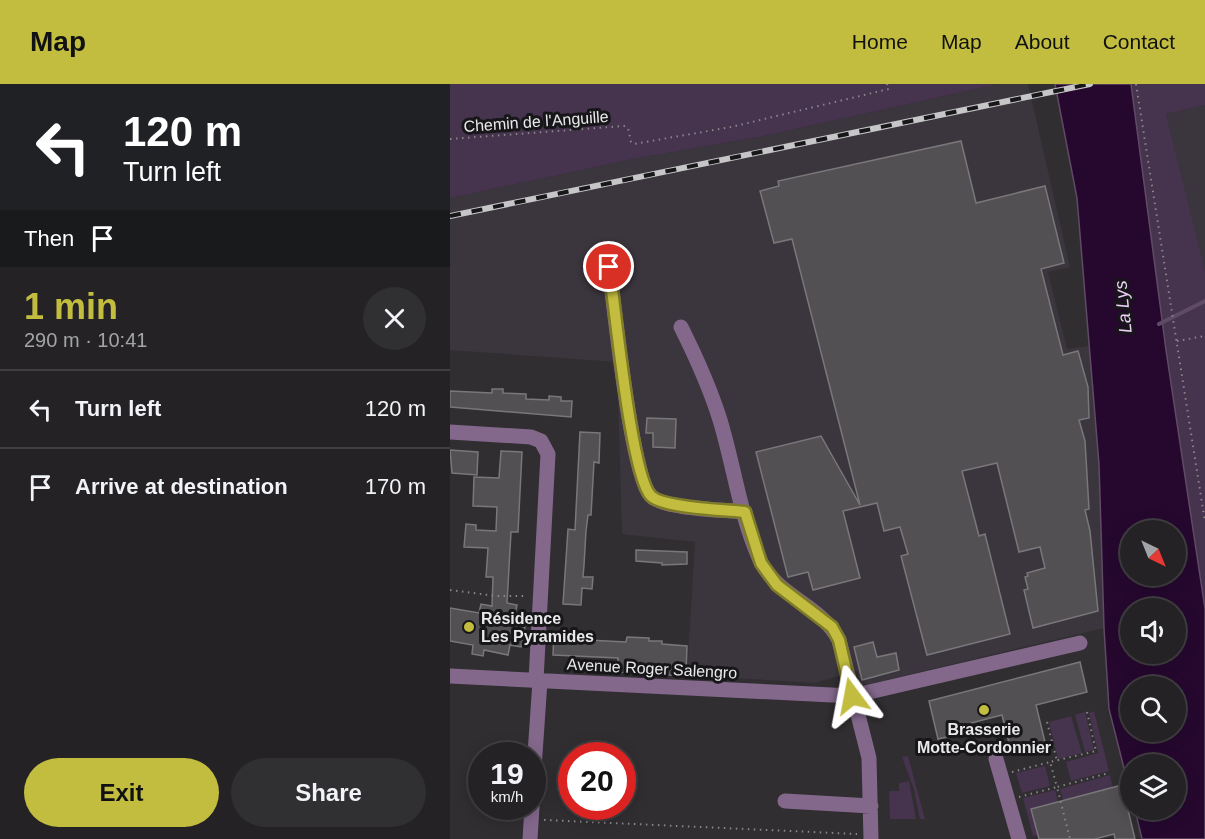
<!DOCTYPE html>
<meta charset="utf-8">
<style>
body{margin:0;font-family:Arial,sans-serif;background:#302f32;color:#f1f3f6;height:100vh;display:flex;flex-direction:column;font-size:22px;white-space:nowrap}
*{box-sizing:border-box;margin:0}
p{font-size:20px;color:#a3a4a7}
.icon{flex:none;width:33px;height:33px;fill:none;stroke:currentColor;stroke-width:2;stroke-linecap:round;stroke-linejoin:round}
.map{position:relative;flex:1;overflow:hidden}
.sheet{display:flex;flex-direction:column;background:#242225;width:450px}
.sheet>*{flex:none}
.banner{background:#202124;color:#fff;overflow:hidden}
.needle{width:39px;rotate:137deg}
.tools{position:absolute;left:670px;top:436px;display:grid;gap:12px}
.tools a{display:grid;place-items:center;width:66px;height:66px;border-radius:50%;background:#242225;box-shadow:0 3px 15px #0003,0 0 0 2px #413f42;font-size:30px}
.speed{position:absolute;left:18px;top:658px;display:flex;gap:12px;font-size:30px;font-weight:700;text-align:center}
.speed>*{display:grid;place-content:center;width:78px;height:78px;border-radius:50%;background:#242225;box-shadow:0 3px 15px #0003,0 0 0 2px #413f42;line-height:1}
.speed small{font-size:15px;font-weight:400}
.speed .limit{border:9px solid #d22;background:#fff;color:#111}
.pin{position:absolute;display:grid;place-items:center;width:51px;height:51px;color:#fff;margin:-26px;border:3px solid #fff;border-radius:50%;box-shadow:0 2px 6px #0007}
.me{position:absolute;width:66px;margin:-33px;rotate:347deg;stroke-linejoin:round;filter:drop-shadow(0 0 4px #0008)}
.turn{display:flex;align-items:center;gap:21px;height:126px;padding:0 24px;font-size:27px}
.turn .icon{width:78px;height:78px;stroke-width:2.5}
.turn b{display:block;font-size:42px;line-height:51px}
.then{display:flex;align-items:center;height:57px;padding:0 24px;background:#0003;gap:12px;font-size:22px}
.round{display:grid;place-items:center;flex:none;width:63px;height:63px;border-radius:32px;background:#302f32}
.overview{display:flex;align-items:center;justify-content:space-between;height:102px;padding:0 24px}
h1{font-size:36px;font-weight:700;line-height:45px;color:#c2bd3f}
.primary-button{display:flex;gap:12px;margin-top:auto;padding:12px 24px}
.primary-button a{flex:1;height:69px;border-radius:36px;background:#c2bd3f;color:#111;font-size:24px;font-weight:700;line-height:69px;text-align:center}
.primary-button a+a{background:#302f32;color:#f1f3f6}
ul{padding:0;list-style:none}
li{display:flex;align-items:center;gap:18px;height:78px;padding:0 24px;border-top:2px solid #413f42}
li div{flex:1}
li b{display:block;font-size:22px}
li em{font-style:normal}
header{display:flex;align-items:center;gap:36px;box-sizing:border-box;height:84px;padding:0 30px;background:#c2bd3f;color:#111}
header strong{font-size:28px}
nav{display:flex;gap:33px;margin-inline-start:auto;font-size:21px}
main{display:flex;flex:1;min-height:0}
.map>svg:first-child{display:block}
</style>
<header>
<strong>Map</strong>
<nav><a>Home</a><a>Map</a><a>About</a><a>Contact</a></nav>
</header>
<main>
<section class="sheet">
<div class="banner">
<div class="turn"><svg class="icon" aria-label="left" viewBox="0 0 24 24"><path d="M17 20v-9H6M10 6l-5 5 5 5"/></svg><div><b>120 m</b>Turn left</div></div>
<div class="then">Then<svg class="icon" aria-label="arrive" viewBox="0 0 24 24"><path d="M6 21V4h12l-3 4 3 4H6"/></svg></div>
</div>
<div class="overview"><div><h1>1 min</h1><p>290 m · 10:41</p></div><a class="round"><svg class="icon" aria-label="close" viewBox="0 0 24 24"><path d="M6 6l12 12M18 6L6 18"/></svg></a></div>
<ul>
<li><svg class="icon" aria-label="left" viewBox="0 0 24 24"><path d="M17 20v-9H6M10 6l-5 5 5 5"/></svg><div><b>Turn left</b></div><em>120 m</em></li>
<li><svg class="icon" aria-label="arrive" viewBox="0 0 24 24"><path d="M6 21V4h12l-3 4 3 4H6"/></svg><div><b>Arrive at destination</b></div><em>170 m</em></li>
</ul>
<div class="primary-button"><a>Exit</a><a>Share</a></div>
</section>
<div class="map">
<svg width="755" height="755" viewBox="0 0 755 755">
<rect width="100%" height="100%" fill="#302e31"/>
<path fill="#3b353d" d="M549,0H578L620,183L598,188L617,265L639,262L649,380L654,544L411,602L407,587L364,599L237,591L245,458L172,450L167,278L0,266V114L183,75L314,52Z
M755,21V188H753L716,29Z"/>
<path fill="#46334d" d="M0,0H549L314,52L183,75L0,114Z
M681,0H755V21L716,30L755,188V525L716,266Z
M644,627L659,687L621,697L616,678L648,669L639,629Z
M635,628L644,666L635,668L625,631Z
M621,632L632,669L608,675L599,638Z
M458,672L475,735H470L464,706L452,673Z
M595,682L600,702L572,709L566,689Z
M660,691L663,704L614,716L623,755L610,705Z
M459,697L466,735H440L439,707H449V699Z
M605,706L608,718L581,725L588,751L583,752L573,714Z"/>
<path fill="#26082f" stroke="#604b67" stroke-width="1.5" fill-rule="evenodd" d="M605,0H681L716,266L755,525V755H692L685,726H726V681H681V712L659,625L654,544L649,380L627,114ZM681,447H726V492H681ZM681,525H726V570H681ZM681,603H726V648H681Z"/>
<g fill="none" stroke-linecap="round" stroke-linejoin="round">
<path stroke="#604b67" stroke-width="4" d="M709,240L755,217"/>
</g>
<path fill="#525053" stroke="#79777a" stroke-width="1.5" d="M511,57L526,119L595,102L614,179L591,185L613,271L628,267L638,303L639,334L629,336L635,357L639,425L635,426L640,447L648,527L583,544L574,506L578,505L575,493L578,492L577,489L595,484L590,463L569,468L547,379L512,387L529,452L535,450L560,550L477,571L451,472L458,470L450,443L434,447L427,419L393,427L410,494L363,506L358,488L338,493L306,368L371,352L410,421L342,155L324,159L310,107L329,102L328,97Z
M42,305H53V309L76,310V315L99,316V312L111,313V317H122L121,333L0,323V307L42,309Z
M197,334L226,335L225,364L203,363V349H196Z
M130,348L150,349L149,379L144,378L141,431H138L136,447L134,481L133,493H143L142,505L132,504L131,521L113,520L118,445L125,446Z
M0,366L28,368L27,391L2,389Z
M51,367L72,368L68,448H61L57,519L67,521L65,530L77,532L71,563L60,561L58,571L34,566L33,572L22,570L23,561L0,557V524L29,529L31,520L42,522L43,493H36L38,464L14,463L16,440L26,441V446L46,447L47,423L23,422L24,393L49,394Z
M186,466L237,468V480L212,481V479L186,477Z
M104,547L138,551V556L176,558L177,553L199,554V557H212V560L237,562L236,592L167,588L168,574L103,571Z
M423,558L427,573L446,569L449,586L412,596L404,563Z
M630,578L637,608L586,621L595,658L561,667L552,631L521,639L523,647L488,655L479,617Z
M672,701L685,755H665L664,750L645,755H589L581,725Z"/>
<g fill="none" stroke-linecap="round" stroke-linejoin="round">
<path stroke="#89878a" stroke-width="2" stroke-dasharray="1.5 4.5" stroke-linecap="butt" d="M686,0L755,438
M0,55L174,42L178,44L181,58L184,60L281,43L439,5L437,0
M727,257L755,252
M0,506L46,512H77
M637,628L646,667L600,678L607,703L659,689
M597,638L607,677
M562,688L600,678
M569,713L607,703L620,755
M94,736L407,750"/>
<path stroke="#83688c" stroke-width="15" d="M159,183C164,220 181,392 201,412C213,425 275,426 295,428
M231,243C246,273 260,304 270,336C284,382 290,432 310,476C327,513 371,521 389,556L419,674L421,755
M0,348L81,353L91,357L98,370L86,596
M0,592L402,612L630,559
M546,675L569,755
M82,714L90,597
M335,717L421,722
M80,755L82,723"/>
<g stroke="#c6c5c7" stroke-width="6">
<path id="rail" d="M0,132L640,0"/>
</g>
<use href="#rail" stroke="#171618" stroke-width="4" stroke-dasharray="11" stroke-linecap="butt"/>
</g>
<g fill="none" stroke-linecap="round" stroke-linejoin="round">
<g stroke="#7e7b29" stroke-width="15">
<path id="route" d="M159,183C165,221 181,392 201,412C213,424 275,426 295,428L311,479L327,501L382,543L389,556L402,612"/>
</g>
<use href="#route" stroke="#c2bd3f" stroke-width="10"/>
</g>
<g fill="#c2bd3f" stroke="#171618" stroke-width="2">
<circle cx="19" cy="543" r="6"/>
<circle cx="534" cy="626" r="6"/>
</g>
<g text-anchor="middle" stroke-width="6" stroke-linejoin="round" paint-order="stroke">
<g font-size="16" fill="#e9e8ea" stroke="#171618">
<text transform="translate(86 37) rotate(-4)" y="6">Chemin de l'Anguille</text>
<text transform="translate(202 584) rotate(3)" y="6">Avenue Roger Salengro</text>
</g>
<g font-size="16" font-weight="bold" fill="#e9e8ea" stroke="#171618" text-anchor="start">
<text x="31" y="540">Résidence<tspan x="31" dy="18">Les Pyramides</tspan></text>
<text x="534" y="651" text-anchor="middle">Brasserie<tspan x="534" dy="18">Motte-Cordonnier</tspan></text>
</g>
<g font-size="18" font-style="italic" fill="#efd0fa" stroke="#171618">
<text transform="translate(673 223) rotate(-96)" y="6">La Lys</text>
</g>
</g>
</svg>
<div class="tools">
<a><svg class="needle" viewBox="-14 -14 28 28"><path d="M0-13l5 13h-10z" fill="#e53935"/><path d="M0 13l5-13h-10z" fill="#a3a4a7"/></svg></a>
<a><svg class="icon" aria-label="sound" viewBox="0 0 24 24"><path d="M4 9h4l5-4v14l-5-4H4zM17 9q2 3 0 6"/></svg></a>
<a><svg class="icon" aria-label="search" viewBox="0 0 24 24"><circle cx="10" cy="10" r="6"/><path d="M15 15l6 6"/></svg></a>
<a><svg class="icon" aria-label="layers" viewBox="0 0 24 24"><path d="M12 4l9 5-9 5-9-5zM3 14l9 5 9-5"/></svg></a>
</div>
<div class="speed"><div>19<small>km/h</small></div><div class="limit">20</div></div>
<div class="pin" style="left:159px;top:183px;background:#d93025"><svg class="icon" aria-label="arrive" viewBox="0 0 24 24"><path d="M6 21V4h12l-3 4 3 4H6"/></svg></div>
<svg class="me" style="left:402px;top:612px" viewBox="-20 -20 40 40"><path d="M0-17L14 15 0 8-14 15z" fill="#c2bd3f" stroke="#fff" stroke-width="4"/></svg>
</div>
</main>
